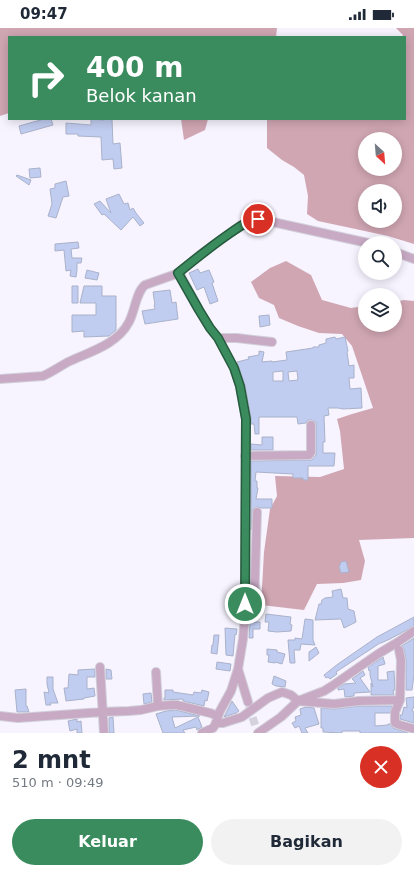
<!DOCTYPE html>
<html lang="id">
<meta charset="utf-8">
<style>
body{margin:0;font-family:"DejaVu Sans",sans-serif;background:#f2f2f3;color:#1f2937;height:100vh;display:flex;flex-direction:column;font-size:15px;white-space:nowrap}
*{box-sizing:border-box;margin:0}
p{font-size:13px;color:#747a83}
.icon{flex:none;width:22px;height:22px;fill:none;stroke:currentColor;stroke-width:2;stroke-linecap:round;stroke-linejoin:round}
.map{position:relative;height:705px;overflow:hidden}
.side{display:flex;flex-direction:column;background:#fff;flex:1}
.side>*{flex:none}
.guide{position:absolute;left:8px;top:8px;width:398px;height:84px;border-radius:0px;box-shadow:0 2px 10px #0003;background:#3a8c5e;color:#fff;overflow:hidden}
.needle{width:26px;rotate:154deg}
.controls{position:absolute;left:358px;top:104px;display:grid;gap:8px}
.controls a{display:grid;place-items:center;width:44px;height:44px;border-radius:50%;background:#fff;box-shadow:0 2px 10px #0003;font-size:20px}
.pin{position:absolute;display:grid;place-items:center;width:34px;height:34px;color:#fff;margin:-17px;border:2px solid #fff;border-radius:50%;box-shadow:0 1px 4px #0007}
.me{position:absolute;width:44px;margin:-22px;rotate:0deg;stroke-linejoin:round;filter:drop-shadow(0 0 3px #0008)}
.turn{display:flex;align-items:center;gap:14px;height:84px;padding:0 12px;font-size:18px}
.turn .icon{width:52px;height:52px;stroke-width:2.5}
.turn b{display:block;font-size:28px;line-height:34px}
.round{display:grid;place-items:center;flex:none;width:42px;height:42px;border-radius:21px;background:#f2f2f3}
.overview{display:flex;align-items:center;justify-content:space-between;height:68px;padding:0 12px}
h1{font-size:24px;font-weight:700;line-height:30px}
.primary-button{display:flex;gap:8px;margin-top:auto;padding:8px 12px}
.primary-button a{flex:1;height:46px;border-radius:24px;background:#3a8c5e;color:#fff;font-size:16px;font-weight:700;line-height:46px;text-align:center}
.primary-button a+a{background:#f2f2f3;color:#1f2937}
.status{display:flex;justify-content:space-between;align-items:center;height:28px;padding:0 20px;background:#fff;direction:ltr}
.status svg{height:11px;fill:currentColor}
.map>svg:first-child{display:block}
</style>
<div class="status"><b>09:47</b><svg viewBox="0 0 49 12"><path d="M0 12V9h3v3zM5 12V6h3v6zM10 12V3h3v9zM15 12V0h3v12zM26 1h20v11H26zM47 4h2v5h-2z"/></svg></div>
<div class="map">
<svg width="414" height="705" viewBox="0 0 414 705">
<rect width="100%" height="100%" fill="#f7f4ff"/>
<path fill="#d0a6b3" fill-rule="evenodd" d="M0,0H277L276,9H9V85L0,88Z
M396,0H414V216L388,208L318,193L307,186L308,168L304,147L294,139L282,132L267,120V91H405V9H402L403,7ZM365,111H395V141H365ZM365,163H395V193H365Z
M181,91H208L205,102L184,112Z
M286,233L311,247L322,272L351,280L365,278V297H395V274L404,272L414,273V510L359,512L365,533L361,552L343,555L317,556L304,582L261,577L264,524L270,481L277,468L275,448L320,449L344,441L340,403L337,391L352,386L373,380L352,318L342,306L319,305L298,298L279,290L274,277L259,270L251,254L270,240Z"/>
<path fill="#c0ccf0" stroke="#aab2ca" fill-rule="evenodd" d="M44,91H51L53,97L21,106L19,98Z
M91,91L104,92L103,91H112L113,116L120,115L122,140L114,141L113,131L102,132L101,109L78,108V106H66V95L91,97Z
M40,140L41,149L30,150L29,141Z
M17,147L31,152L29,157L16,148Z
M66,153L69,168L63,169L56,190L48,188L52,176L50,161L55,160V156Z
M119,166L124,176L128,175L130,182L133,180L136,185L144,195L140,198L133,189L121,202L104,186L102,187L94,176L100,173L111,185L106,171Z
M78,214L79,220L71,221L72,230H82L81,235H77V242L76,249L70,248L71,242L66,243L64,222L55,223V216Z
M198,241L200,245L209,242L214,254L212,255L218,273L210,276L204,259L197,262L189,245Z
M87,242L99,245L97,252L85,250Z
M72,258H78V275H72Z
M84,258H102V268H116V302L109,308L84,309V303L72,304V287H96V275H80Z
M170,262L172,275L176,274L178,291L145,296L142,283L155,281L154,277H155L153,264Z
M269,287L270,297L260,299L259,288Z
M335,309L336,311L345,309L348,323L347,324L349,338L354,337V350H349L350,361L361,360L362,380L343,381L338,380H328L329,387L324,388L325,414H323V425H335L334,438H308V452H303V450H293V446L256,444L255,453H257V460H258L256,471H272V480H261L257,479L253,481L252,484L251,502V433L309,432H312L316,427V394L311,392H308L306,395L298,396L297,389H259V406H255L254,396H251V390L245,357L237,334L249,331L248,329L259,327V323L264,324L262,334L272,333V334L287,332L286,324L313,320V319H319V317L326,315V311ZM283,343V353H273V344ZM297,343L298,352L289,353L288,344Z
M262,409H273V422H251V416L262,417Z
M346,533L349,544L341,545L339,539L341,534Z
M341,561L343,570H347L348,581L354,583L356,594L344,600L341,591L315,592L319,576H321L322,572L325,570L333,569L332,563Z
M266,586L291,589L290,596L292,597L291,603L277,604L268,603L269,594H265Z
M414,589V598L390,611L381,615H380L336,644L337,646L330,651L328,649L326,650L324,647L338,636L377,609Z
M305,591L313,592V612L315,617L301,616L300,622H294L295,635H290L288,612H295V610L302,611Z
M250,594H260V601H253V610H249Z
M225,600L237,601L236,607L235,606L233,628L226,627Z
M214,607H219L217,626L211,625L212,617H213Z
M414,610V647L412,662H406V632L404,621L402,618Z
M316,619L319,625L309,633V624Z
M267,621L277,622V624L285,626L282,636L275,634V635L268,634L269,627H267Z
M383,629L385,636L378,638V652H388L387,644L394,643L395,662H393L394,667H371V655L373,659L370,647V642L369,643L368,639Z
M217,634L231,636L230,643L216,641Z
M95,641V649H87V661L94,660L95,668L84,670V671L66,673L64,660H68L69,646L78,647V642Z
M106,641L111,642L112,651H106Z
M363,643L365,647L360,650L370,664L354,665V668L345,669L344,661L338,662V660L344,656L356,655L352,651Z
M274,648L286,653L285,659L276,658L272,656Z
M47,649H53V661L58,675H50L51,677H46L44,664L49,665L47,656Z
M26,661V678H27L29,684H17L15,662Z
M165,662H173V664L193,667L194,664L201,665L202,662L209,664L207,673L205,672L204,678L183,673V671L164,672V670H165Z
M151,665L152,674L144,676L143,666Z
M414,669V678L412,683L414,684V695L400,691V687H402L404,679L407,680L406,670Z
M232,673L239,683L236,685L224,689Z
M359,678H392L390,685H375V698L388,697V696H390L391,698L393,700L408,705H360V703H342V705L323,704V700H321V680L334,681Z
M306,679L314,680L319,696L305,700L308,705H302L299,698L295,700L292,695L296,693L295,689L301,687L300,681Z
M176,682L200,688L172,689L175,700L198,689L202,699L197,702L196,699L183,702L185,705H163L156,686L166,683Z
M113,689L114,705H109V690Z
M77,691V694L81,693L82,705H77V701L70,703L68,693Z"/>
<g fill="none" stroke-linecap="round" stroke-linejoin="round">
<path stroke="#d4d2dc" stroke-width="8" stroke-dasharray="8 4" stroke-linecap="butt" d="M249,678L256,700"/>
<g stroke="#d2cfda" stroke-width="10">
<path id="minor" d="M395,224L414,231
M179,245L199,282L210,300L218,310L234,340L240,358L246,391L245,588L243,611L238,641L231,663L220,683L215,697L213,700L202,705
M218,310H237L272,314
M0,351L43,348C52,344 59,339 68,334C89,324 117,317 129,294C135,283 136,264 145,257L179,245L201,226L240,198L253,191H259L368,215
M245,428L309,427L311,424V397
M245,588L251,584L254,579L257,484
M399,622L401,632L400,672L395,684V695L400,697L414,701
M100,639L104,705
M238,641L248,674
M156,644L158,678
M0,688L18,690L102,684L129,683L141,682L158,678L171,677H177L210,685L218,688
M216,695H223L242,689L268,670L282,664L291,667L298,673L334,676L359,673L400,672
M258,705L281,689L298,673L324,663L332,658L378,626L398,614L414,603"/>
</g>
<use href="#minor" stroke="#c8aac5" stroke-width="8"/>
</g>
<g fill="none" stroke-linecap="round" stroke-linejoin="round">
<g stroke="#265b3d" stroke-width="10">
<path id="route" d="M245,576L246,391L240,358L234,340L218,310L210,300L199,282L178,245C194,232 209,220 226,208C236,201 246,193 258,191"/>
</g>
<use href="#route" stroke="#3a8c5e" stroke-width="7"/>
</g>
</svg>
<div class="controls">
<a><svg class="needle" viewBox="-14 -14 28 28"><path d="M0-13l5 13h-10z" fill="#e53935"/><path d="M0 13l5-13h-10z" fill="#747a83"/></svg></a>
<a><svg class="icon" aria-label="sound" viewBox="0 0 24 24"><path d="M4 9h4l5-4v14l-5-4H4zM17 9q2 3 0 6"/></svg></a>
<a><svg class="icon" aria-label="search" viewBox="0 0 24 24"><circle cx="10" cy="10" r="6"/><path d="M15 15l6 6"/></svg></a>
<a><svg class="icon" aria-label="layers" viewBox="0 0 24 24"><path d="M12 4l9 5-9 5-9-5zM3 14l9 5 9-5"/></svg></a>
</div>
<div class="pin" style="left:258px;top:191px;background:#d93025"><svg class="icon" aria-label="arrive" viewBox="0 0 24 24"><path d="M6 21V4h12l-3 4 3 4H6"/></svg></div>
<svg class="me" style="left:245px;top:576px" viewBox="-20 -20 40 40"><circle r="17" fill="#3a8c5e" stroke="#fff" stroke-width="3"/><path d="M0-11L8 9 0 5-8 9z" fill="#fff"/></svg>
<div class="guide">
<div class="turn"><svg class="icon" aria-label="right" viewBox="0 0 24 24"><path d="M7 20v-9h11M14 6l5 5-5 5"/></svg><div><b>400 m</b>Belok kanan</div></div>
</div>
</div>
<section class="side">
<div class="overview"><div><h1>2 mnt</h1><p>510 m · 09:49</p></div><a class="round" style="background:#d93025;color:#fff"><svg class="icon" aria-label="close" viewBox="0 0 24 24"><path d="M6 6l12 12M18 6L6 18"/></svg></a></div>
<div class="primary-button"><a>Keluar</a><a>Bagikan</a></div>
</section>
